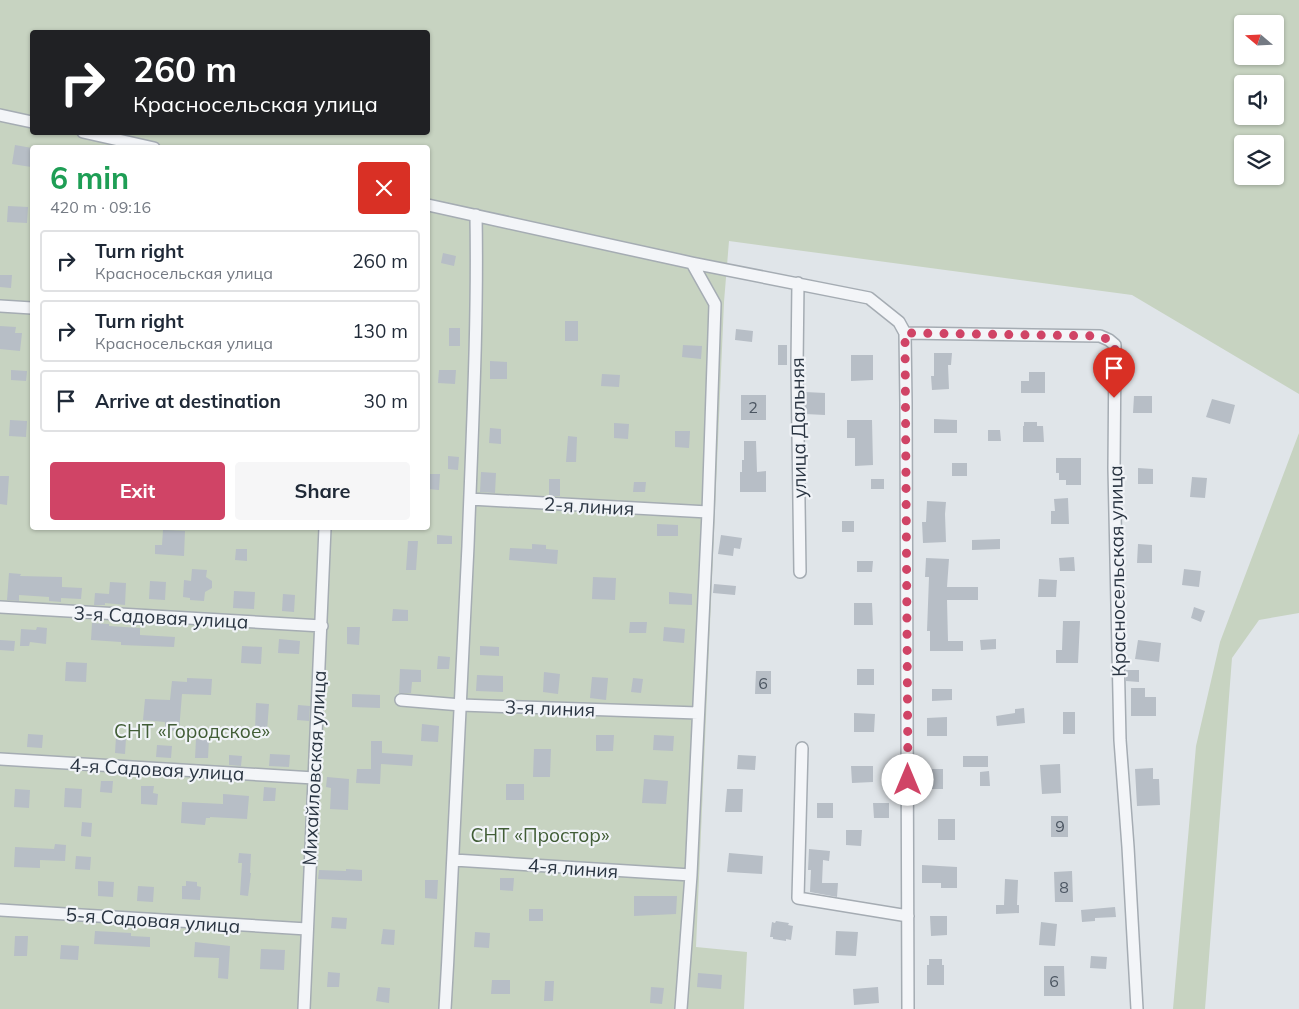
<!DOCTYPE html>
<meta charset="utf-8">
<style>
body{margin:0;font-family:Mulish,sans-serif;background:#f6f6f7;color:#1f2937;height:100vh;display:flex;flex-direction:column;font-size:19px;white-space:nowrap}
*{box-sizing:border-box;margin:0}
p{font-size:16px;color:#747a83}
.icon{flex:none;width:28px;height:28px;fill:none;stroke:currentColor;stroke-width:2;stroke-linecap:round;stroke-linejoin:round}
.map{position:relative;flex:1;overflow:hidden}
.drawer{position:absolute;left:30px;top:145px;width:400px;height:385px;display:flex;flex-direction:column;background:#fff;border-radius:5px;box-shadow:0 1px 4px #0004}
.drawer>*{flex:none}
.guide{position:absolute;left:30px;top:30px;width:400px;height:105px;border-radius:5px;box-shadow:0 1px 4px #0004;background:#202124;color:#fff;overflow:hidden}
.needle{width:32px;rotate:289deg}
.controls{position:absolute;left:1234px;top:15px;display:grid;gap:10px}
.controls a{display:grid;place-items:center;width:50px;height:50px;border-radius:5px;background:#fff;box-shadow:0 1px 4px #0004;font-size:25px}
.pin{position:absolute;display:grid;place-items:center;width:42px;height:42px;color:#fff;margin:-51px -21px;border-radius:50% 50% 50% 0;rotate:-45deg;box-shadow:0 0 5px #0007}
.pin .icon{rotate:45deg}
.me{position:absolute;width:55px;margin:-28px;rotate:0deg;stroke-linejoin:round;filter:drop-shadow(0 0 4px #0008)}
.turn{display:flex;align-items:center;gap:18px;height:105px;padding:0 20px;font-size:22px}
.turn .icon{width:65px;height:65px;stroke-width:2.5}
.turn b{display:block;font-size:35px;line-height:42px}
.round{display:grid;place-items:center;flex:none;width:52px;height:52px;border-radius:5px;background:#f6f6f7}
.summary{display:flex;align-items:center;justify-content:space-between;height:85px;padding:0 20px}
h1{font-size:30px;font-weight:700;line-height:38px;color:#1e9e55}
.primary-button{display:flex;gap:10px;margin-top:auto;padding:10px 20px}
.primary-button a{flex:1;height:58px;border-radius:5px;background:#d04466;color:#fff;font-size:20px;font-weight:700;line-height:58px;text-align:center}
.primary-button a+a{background:#f6f6f7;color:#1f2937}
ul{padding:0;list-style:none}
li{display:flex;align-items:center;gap:15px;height:62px;margin:0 10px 8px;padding:0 10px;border:2px solid #e0e1e3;border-radius:5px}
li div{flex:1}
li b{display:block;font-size:19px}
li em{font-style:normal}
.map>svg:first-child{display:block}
</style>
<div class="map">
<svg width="1299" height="1009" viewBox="0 0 1299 1009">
<rect width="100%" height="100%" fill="#e0e5e9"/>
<path fill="#c7d3c1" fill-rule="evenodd" d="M0,0H1299V394L1132,295L729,241L724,302L696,947L747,952L744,1009H0ZM1242,24H1275V56H1242ZM32,32H428V132H32ZM1242,84H1275V116H1242ZM1242,144H1275V176H1242ZM32,148H428V528H32Z
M1299,433V613L1259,620L1232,658L1205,1009H1173L1196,746L1220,642Z"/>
<path fill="#b7bec6" d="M15,145L32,148L31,167L12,164Z
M8,206L28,207L27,223L7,222Z
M443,253L456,256L454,266L441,263Z
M0,275H12L11,288L0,287Z
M565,321H578V341H565Z
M0,326L16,327L15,333H22L20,351L0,349Z
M449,328H460V346H449Z
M736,329L753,331L752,342L735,340Z
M683,345L702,346L701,359L682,357Z
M778,345H787V365H778Z
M934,353H952L951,365H948L949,389L932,390L931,376H934Z
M851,355H873V380L851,381Z
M490,361L507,362V379H490Z
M11,370L27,371L26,381L11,380Z
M439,370H456L455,384L438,383Z
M1029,372H1045V393H1021V381H1029Z
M602,374L620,375L619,387L601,386Z
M805,392L825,393V415L805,414Z
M741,395H766V420H741Z
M1134,396H1152V413H1133Z
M1212,399L1235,405L1230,424L1206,417Z
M934,419L957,420V433H934Z
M10,420L27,421L26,437L9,436Z
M847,420H872L873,465L855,466V438H847Z
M1024,422H1037V426H1043L1044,442H1023V426H1024Z
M614,423L629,424L628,439L614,438Z
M490,428L501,429V444L489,443Z
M988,430H1000L1001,441H988Z
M675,431H690L689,448L675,447Z
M568,436L577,437L576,462H566Z
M744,441H756L757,472L766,471V492H740V472H742V460H744Z
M448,456L459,457L458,470L448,469Z
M1056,458H1081V485H1066V480H1059V473H1056Z
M952,463H967V476H952Z
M1138,468L1153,469V484H1138Z
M481,472L496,473L495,493L480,492Z
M428,474H440L439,490L428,489Z
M0,476H9L7,505L0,504Z
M1192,477L1207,478L1205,498L1190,497Z
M549,479H560V496H549Z
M871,479H884V489H871Z
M634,482H646L645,492H633Z
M1068,498L1069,524H1051V511H1055L1054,499Z
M927,501L946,502L945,514L946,542L923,543L922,522H926Z
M842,521H854V532H842Z
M657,524L678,525V536H657Z
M163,530L185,531L184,556L155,554V545H162Z
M437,535L452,536V544H437Z
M721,535L742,538L740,549L734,548L733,556L718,554Z
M1000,539V549L972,550V540Z
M408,541H418L416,570H406Z
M532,544L546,545V549L558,550L557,564L509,560L510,548L532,549Z
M1138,544L1152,545V563H1137Z
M236,549H247V561L235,560Z
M1074,557L1075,571H1060L1059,558Z
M926,558L949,559L947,587H978V600H947L948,641H963V651H930V631H927L929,577H925Z
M857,561H873L872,572H857Z
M192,569L207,570L206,577L212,581V588L205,592L204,601L190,600V598L183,597L184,580L191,581Z
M1184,569L1201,571L1199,587L1182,585Z
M9,573L21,574L20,576L62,577V587L82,588L81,599L61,598V602L49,601V597L19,595V601L7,600Z
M593,577L616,578L615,600L592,599Z
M1039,579L1057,580L1056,597H1038Z
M150,581L166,582L165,600L149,599Z
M110,582L126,583L125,605L105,603V605H94L95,593L109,594Z
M714,584L736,586L735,595L713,593Z
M234,591L255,592L254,609L233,608Z
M669,592L692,594V605L669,604Z
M283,594L295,595L294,612L282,611Z
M854,603H872L873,625H854Z
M1194,607L1205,611L1201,622L1191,618Z
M393,609L408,610V621H392Z
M1063,621H1080L1078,663H1056V650H1062Z
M630,622H647L646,633H629Z
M92,623L109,624V626L140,628V635L175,637L174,647L121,645V642L91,640Z
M37,627L47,628L46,644L30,642L29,646H20L21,629L36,630Z
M347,627H360L359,645L347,644Z
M664,627L685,629L684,643L663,641Z
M279,639L300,641L299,654L278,653Z
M996,639V649L981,650L980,640Z
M0,640L15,641L14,651L0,650Z
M1138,640L1161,643L1159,662L1135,659Z
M242,646L262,647L261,664L241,663Z
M480,646L499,647V656L480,655Z
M438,656L450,657L449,669H437Z
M66,662L87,663L86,682L65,681Z
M400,669L421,670V682H412L411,693H399Z
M857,669H874V685H857Z
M1126,670H1139V682L1126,681Z
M756,671H771V694H755Z
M544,672L560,674L558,694L543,692Z
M477,675L503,676V692L476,691Z
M592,677L608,678L606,700L590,698Z
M187,678L212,679L211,695L182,694L179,731L165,730V722L143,720L145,699L170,700L172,681L187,682Z
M633,678L643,679L641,693L631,692Z
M1131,688H1145V697H1156V716H1131Z
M932,689H952V700L932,701Z
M352,694L380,695V708L352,707Z
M256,703L269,704L267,731L255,730Z
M298,705L310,706L309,721L297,720Z
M1024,708L1025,723L997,726L996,716L1015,713V709Z
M1063,712H1075V734H1063Z
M854,713L875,714L874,732H854Z
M947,717V736H927V718Z
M422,724L439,726L438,742L421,741Z
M28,734L43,735L42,748L27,747Z
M596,735H614L613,751H596Z
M654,735L674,736L673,751L653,750Z
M116,737L126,738L125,754L115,753Z
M196,739L209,740L208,758H195Z
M371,741H382V753L413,755L412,766L381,764L380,784L356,783L357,769H371Z
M157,745L172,746L171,758L156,757Z
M534,749H551L550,777H533Z
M270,754L290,755L289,767L269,766Z
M229,755L242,756L241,766L229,765Z
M738,755L756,756L755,770L737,769Z
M963,756H988V767H963Z
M1060,764L1061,793L1042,794L1040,765Z
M851,766H873V782L852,783Z
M1153,768V779H1159L1160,805L1137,806L1135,769Z
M927,769H943V789H927Z
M989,771L990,786H980V772Z
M327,777L349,779L348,810L330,809L331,788L326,787Z
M644,779L668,781L666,804L642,803Z
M101,781H113L112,793L100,792Z
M506,784H524V800H506Z
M141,786H154L153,793L158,794L157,805L141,804Z
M264,787L276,788L275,801H263Z
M65,788L82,789L81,808L64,807Z
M15,789L30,790L29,808L14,807Z
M727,789H743L742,812H725Z
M223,794L249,796L247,819L210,817V818H206L205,825L181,823L182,802L223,804Z
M817,803H833V818H817Z
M873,803H889V818H874Z
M1051,816H1068V837H1051Z
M938,819H955V840H938Z
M82,822L92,823L91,837L81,836Z
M846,830H862L861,846L846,845Z
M55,844L66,845L65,861L40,860V868L14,867L15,847L54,849Z
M809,849L830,851L829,861L823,860L822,883H838L837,897L810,892L811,870H808Z
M239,853L251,854L250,873H251L248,896L240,895L242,863H238Z
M729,853L763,856L762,874L727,872Z
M76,856L91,857L90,870L75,869Z
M922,865L957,867V888H941V883H922Z
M346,869L362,870V881L318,879L319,870L346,871Z
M1072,871L1073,902H1055L1054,872Z
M500,878H514L513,891L500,890Z
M1005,879L1018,880L1017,905H1019V913L996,914V905H1004Z
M425,880H438L437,899L425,898Z
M98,881L114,882L113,897L98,896Z
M186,881L197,882V886L201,887L200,900L182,899V886H186Z
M138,886L154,887L153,902L137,901Z
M634,896H677L676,914L634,916Z
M1115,907L1116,917L1095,918V921L1082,922L1081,910Z
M529,909H543V921H529Z
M930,916H947V935L931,936Z
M332,917L347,918L346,929L331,928Z
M776,921L789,923L788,925L793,926L791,940L786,939V941L773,939V937H770L772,922L775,923Z
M1041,922L1057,924L1055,946L1039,945Z
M383,929L395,930L394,945L381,944Z
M95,931L131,933V936L150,937V947L94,944Z
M836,931L858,932L856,956L835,955Z
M475,932L490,933L489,948L474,947Z
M15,936H28L27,956H14Z
M195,942L230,946L228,979L218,978L219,958L194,957Z
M61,945L79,946L78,960L60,959Z
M261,949L285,950L284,970L260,969Z
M1091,956L1107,957L1106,969L1090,968Z
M929,959H942V965H944V985H927V965H929Z
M1044,966H1064L1065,996H1044Z
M328,972L340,973L339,987H327Z
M698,973L722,975L721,989L697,987Z
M492,980H510V994H491Z
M545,981H554L553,1001H544Z
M378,987L390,988L389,1003L376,1001Z
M651,987L664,988L662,1004L650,1003Z
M878,987L879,1003L854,1005L853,989Z"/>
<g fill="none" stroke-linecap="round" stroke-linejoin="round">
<g stroke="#a5acb3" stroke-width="14">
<path id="minor" d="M0,115L32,122
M83,132L154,148
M428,205L692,263L869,298L899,322L905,333L906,403L908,1009
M798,283L797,365L800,572
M0,306L32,308
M905,333L1100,336L1109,340L1115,345L1114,468L1120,740L1128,847L1137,1009
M470,499L708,512
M0,607L322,626
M401,700L461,705L698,713
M802,748L798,898L908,916
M0,759L314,778
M454,860L691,875
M0,910L307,929
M304,1009L325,528
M445,1009C454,855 461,701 468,546C472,436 478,325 476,215
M681,1009L691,875L708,512L715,304L692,263"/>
</g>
<use href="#minor" stroke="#f3f5f8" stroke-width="11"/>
</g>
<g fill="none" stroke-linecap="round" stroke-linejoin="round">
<path stroke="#d04466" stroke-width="9" stroke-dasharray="0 16.2" d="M908,780L905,333L1100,336L1109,340L1115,345L1114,398"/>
</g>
<g text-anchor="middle" stroke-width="4.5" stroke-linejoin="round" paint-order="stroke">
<g font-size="16" fill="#4c5662">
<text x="753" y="413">2</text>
<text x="763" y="689">6</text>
<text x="1060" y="832">9</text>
<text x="1064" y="893">8</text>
<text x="1054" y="987">6</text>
</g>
<g font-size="19" fill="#293441" stroke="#f0f3f7">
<text transform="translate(798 428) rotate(-91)" y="7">улица Дальняя</text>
<text transform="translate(589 506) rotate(3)" y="7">2-я линия</text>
<text transform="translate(1117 571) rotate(-91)" y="7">Красносельская улица</text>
<text transform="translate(161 617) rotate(3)" y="7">3-я Садовая улица</text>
<text transform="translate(550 708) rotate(2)" y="7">3-я линия</text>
<text transform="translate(314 768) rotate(-87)" y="7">Михайловская улица</text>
<text transform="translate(157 769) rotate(3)" y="7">4-я Садовая улица</text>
<text transform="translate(573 868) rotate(4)" y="7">4-я линия</text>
<text transform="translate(153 920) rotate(4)" y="7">5-я Садовая улица</text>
</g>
<g font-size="19" fill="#415d36" stroke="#f0f3f7">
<text x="192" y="738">СНТ «Городское»</text>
<text x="540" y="842">СНТ «Простор»</text>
</g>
</g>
</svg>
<div class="controls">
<a><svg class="needle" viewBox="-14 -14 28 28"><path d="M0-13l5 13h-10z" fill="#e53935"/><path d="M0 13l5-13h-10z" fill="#747a83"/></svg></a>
<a><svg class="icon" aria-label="sound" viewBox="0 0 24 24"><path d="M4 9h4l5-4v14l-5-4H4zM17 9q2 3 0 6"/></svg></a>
<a><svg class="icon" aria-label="layers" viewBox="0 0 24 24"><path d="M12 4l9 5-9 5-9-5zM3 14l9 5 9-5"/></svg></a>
</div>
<div class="pin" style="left:1114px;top:398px;background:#d93025"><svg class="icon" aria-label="arrive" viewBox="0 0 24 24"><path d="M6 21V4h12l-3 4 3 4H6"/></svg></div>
<svg class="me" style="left:908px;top:780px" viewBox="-20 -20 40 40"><circle r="19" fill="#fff"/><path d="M0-13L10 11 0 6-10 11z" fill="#d04466"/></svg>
<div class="guide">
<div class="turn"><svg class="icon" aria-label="right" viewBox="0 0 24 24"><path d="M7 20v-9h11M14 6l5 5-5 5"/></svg><div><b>260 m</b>Красносельская улица</div></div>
</div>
<section class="drawer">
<div class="summary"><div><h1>6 min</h1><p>420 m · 09:16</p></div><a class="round" style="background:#d93025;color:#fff"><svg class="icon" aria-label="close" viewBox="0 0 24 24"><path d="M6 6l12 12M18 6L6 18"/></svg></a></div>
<ul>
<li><svg class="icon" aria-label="right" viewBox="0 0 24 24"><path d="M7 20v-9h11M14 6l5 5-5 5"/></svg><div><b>Turn right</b><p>Красносельская улица</p></div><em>260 m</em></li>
<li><svg class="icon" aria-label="right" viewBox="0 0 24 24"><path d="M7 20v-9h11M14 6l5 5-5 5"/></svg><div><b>Turn right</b><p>Красносельская улица</p></div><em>130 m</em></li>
<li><svg class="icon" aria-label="arrive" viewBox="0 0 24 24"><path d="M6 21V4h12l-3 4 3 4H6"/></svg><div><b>Arrive at destination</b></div><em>30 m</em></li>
</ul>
<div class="primary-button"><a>Exit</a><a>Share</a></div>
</section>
</div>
